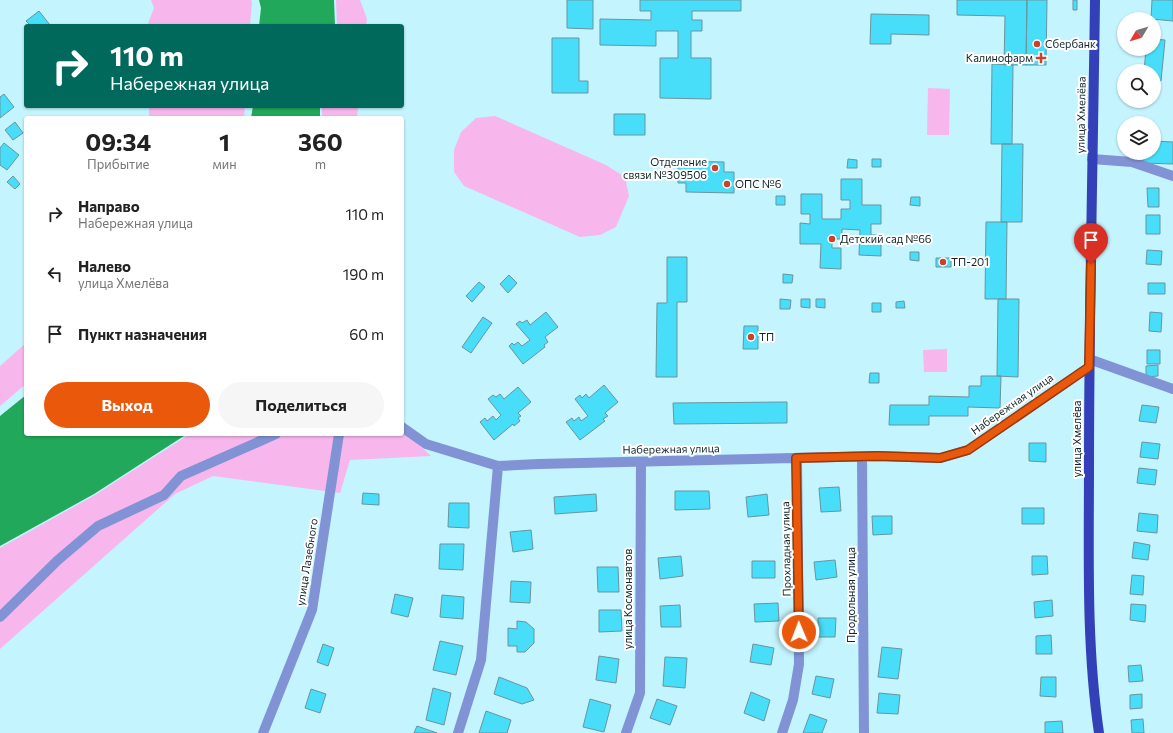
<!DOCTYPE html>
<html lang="ru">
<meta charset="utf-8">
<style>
body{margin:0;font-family:Commissioner,sans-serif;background:#f6f6f6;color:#222;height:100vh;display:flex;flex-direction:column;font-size:15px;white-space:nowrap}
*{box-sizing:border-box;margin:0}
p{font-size:13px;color:#767676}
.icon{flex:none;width:22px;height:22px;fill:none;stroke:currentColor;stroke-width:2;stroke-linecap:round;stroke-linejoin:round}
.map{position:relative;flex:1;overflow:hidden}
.sheet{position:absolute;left:24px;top:116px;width:380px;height:320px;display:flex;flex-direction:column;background:#fff;border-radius:4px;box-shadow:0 1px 3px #0004}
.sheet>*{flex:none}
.top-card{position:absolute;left:24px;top:24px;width:380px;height:84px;border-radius:4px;box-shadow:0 1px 3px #0004;background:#00695c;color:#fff;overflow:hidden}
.needle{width:26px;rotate:232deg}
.tools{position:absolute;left:1117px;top:12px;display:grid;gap:8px}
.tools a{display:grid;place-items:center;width:44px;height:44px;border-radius:50%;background:#fff;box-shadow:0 1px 3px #0004;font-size:20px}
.pin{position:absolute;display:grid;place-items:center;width:34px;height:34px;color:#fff;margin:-41px -17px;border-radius:50% 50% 50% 0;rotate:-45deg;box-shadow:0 0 4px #0007}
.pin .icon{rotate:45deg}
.me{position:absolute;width:44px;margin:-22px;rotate:359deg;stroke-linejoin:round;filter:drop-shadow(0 0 3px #0008)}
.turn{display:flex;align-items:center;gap:14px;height:84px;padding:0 20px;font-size:18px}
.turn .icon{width:52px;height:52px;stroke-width:2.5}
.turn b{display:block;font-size:28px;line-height:34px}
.eta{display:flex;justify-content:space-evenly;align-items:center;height:68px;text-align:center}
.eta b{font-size:24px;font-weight:700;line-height:28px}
.primary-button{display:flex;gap:8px;margin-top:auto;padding:8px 20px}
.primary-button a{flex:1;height:46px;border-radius:24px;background:#ea580c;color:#fff;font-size:16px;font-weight:700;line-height:46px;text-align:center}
.primary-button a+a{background:#f6f6f6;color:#222}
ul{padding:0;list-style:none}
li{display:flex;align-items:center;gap:12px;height:60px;padding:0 20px}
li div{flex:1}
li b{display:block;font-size:15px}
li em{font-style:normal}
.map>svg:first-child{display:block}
</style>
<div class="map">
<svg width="1173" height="733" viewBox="0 0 1173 733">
<rect width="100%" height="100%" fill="#c4f4fe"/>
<path fill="#f7b7ed" d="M151,0H251L252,2L250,26H147L154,8Z
M336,0H360L367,19L366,26H337Z
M928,88L950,89L949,135H927Z
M149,106H245L244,118H149Z
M322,106H358L357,118H322Z
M495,116L606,165L625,177L629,196L616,227L600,235L580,237L464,186L454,172V150L461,132L476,118Z
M26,343V384L0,406V366Z
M947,349V372H924L923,350Z
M402,429L431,456L350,460L340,493L213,476L175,494L0,649V548L95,495L190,434H402Z"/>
<path fill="#22a85a" d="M259,0H334L335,26H259L261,8Z
M253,106H320V118H251Z
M26,395V434H187L94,494L0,546V416Z"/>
<path fill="#48def9" stroke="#68959f" d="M567,0H593V29L567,28Z
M640,0H741V11H692V20H702V31H691V58H711V99L660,98V58H678V31H656V46L600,45V19L651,20V11H640Z
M957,0H1027L1026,65H1004L1005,16L957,15Z
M1027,0H1047L1046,65H1026Z
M1073,0H1077V10H1073Z
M1152,0H1173V21L1151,19Z
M39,11L50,25L49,26H31L26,21Z
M871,14L929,15V35L891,34V44H870Z
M552,38H579V81H588V93H552Z
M1154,39L1165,40L1161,81H1154V71H1144L1146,49H1154Z
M992,64L1013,65L1012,144H991Z
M4,94L14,107L0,118V97Z
M614,114H645V135H614Z
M15,122L23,133L13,140L5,130Z
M1154,141L1173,142V164L1143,163L1144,153H1154Z
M4,143L19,155L7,170L0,165V148Z
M1002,144H1023L1022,222H1001Z
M848,159L857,160V168H847Z
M872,159H881V167H872Z
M678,161L724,162V172H734V193L686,192V183H678Z
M13,176L20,184L15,189L7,182Z
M841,179H862V205H881V224H871V235H881V256L859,255L860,230L842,229V239H832V248H841V269L820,268L821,244H800V223L810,224V214H801V194H822V219H841V209H850V200H841Z
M1147,188H1159V207H1148Z
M776,196H785V205H776Z
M911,197H920V206L910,205Z
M1146,215H1160V234H1146Z
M986,222H1007L1006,299H985Z
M1147,250L1162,251L1161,265L1146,264Z
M910,252H919V261L910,260Z
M667,257H687V302H677V377H656L657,303H667Z
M936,258H951V267H936Z
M783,274L793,275L792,283H783Z
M509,275L517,283L508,293L500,284Z
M479,282L485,287L472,302L466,296Z
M1148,283H1165V294H1148Z
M780,299L791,300L790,309H780Z
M801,299H810V308L801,307Z
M816,299H825V308L816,307Z
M998,299H1019L1018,377L997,376Z
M904,301L905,308H896V302Z
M872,303H881V312H872Z
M546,312L558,327L545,337L548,342L544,345L545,347L523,364L509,346L512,343L514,345L518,342L522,346L530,340L516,324L520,321L522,323L527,320L530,325Z
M1150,312L1162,313L1161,332L1149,331Z
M483,317L492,323L471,353L462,347Z
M744,326H758V349H743Z
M1147,350H1160V364H1147Z
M1158,365V376L1146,377V366Z
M870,373H879V383H869Z
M981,376H1001L1000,408L968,407V416H929V425H889L890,405H929V396L969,397V386H981Z
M604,385L618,402L605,413L608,416L603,419L605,421L580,440L566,422L572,418L574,421L579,417L581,421L588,416L575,399L580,395L582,398L586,394L589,398Z
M518,387L531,402L518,413L521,416L518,418L520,421L514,426L513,424L494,440L480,422L485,418L487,421L493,416L496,420L501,415L488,399L493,395L496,397L500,394L504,399Z
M787,402V423L674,424L673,403Z
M1142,405L1159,407L1156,423L1139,421Z
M1142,442L1160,444L1158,459L1140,457Z
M1029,443H1046V462L1029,461Z
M1139,468L1157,470L1155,485L1137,483Z
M839,487L841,511L821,512L819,488Z
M675,491H709L710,509L675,510Z
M363,493L379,494V505L362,504Z
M596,494L597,511L555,514L554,497Z
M767,494L769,515L748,517L746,497Z
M449,503H469V528L448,527Z
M1022,508H1044V524H1022Z
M1139,513L1158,515L1157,533L1137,531Z
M872,516H892V534L873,535Z
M531,530L533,549L513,552L510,532Z
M1134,542L1150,545L1148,560L1132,558Z
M440,544H464L463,570L439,569Z
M681,556L683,576L660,579L658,558Z
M1032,556H1047L1048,574L1032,575Z
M835,560L837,577L816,580L814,562Z
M752,561H775V578H752Z
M597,567H618L619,592H598Z
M1132,575L1144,576L1143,595L1130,594Z
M511,581L531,582L530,603L510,602Z
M395,594L413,598L408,617L391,613Z
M442,595L464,597L463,619L440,617Z
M1052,600L1053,616L1035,618L1034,602Z
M778,603L779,621L755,622L754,604Z
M1131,604L1146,605L1145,622L1130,620Z
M680,605L681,627H661L660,606Z
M599,610H621L622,631L599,632Z
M818,618H836L835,637H818Z
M517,621L526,622L534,629V643L525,652H517V646H508V628L517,629Z
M1051,635L1052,654H1036V636Z
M440,641L463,646L456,675L433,670Z
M323,644L334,648L328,666L317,662Z
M753,644L774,648L771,665L750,662Z
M882,647L902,649L898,679L878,677Z
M599,656L619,659L616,683L596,680Z
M665,657L687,658L685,688L663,686Z
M1141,665L1143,681L1129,682L1128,666Z
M816,676L834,679L830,698L812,694Z
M499,677L527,688L534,700L522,704L494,694Z
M1041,677H1056V697L1040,696Z
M433,688L451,693L444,725L426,720Z
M311,689L326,694L320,713L305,708Z
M751,692L770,700L764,721L744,713Z
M879,693L900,695L898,714L877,713Z
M1142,694V708L1130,709V695Z
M590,699L611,705L604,732L583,727Z
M657,699L677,706L670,725L650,718Z
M486,711L511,720L507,733H479Z
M810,714L827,720L822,733H803Z
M1143,719L1144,733H1132L1131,720Z
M1062,721L1063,733H1045V722Z
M417,726L437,733H414Z"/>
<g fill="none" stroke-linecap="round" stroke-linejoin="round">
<path stroke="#8193d4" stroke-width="10" d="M1092,159L1132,162L1173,176
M1089,359L1173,389
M402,427L426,444L498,466L538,464L878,456L941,458L968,450L1089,367
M862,457L864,733
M0,617L58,560L98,526L164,495L181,476L276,434
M263,733L312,610L339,434
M458,733L481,660L498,466
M626,733L640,693L641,462
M782,733L793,700L799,664L797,458"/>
<path stroke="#3440b7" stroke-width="10" d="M1095,0C1093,155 1089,310 1089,464C1089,554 1086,645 1099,733"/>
</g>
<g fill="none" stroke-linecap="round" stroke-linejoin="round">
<g stroke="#983908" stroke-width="10">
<path id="route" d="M799,632L796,458L878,456L940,458L968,450L1089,367L1091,264"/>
</g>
<use href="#route" stroke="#ea580c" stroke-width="7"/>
</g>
<g fill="#cd412b" stroke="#fff" stroke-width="1.5">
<circle cx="1037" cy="44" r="4"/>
<path d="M1039 52h4v4h4v4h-4v4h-4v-4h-4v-4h4z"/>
<circle cx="715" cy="168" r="4"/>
<circle cx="727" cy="184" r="4"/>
<circle cx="832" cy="239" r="4"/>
<circle cx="943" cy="262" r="4"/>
<circle cx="751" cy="337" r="4"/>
</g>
<g text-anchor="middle" stroke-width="4" stroke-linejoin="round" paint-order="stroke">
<g font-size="11" fill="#122529" stroke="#fff" text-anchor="start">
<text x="1045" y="48">Сбербанк</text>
<text x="1033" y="62" text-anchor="end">Калинофарм</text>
<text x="707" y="166" text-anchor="end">Отделение<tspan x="707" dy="13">связи №309506</tspan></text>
<text x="735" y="188">ОПС №6</text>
<text x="840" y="243">Детский сад №66</text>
<text x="951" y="266">ТП-201</text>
<text x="759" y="341">ТП</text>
</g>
<g font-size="11" fill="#122529" stroke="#fff">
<text transform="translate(1081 115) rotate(-89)" y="4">улица Хмелёва</text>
<text transform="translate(1012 404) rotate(-35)" y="4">Набережная улица</text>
<text transform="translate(1077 439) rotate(-90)" y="4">улица Хмелёва</text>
<text transform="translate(671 449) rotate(-1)" y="4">Набережная улица</text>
<text transform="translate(786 549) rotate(-91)" y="4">Прохладная улица</text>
<text transform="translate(307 562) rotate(-81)" y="4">улица Лазебного</text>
<text transform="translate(851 595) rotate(-90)" y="4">Продольная улица</text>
<text transform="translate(628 599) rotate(-90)" y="4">улица Космонавтов</text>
</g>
</g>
</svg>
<div class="tools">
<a><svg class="needle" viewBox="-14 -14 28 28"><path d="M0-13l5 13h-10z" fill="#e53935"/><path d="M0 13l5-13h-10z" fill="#767676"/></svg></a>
<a><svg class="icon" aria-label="search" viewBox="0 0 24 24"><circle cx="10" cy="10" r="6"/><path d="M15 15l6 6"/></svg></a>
<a><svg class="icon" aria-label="layers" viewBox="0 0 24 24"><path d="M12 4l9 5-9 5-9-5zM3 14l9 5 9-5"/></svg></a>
</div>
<div class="pin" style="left:1091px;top:264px;background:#d93025"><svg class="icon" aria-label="arrive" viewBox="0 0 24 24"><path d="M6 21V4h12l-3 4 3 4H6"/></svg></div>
<svg class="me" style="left:799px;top:632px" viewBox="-20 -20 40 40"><circle r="17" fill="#ea580c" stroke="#fff" stroke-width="3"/><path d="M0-11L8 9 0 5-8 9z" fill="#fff"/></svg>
<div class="top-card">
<div class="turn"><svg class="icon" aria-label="right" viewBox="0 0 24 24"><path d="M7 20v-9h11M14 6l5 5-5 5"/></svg><div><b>110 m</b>Набережная улица</div></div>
</div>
<section class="sheet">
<div class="eta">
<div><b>09:34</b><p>Прибытие</p></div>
<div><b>1</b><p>мин</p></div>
<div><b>360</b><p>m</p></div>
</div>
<ul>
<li><svg class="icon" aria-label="right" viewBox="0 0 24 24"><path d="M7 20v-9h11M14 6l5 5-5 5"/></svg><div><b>Направо</b><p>Набережная улица</p></div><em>110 m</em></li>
<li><svg class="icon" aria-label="left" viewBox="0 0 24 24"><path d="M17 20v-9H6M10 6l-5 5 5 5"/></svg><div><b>Налево</b><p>улица Хмелёва</p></div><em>190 m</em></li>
<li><svg class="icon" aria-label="arrive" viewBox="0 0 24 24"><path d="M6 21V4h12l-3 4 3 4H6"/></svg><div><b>Пункт назначения</b></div><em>60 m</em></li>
</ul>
<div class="primary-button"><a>Выход</a><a>Поделиться</a></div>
</section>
</div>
